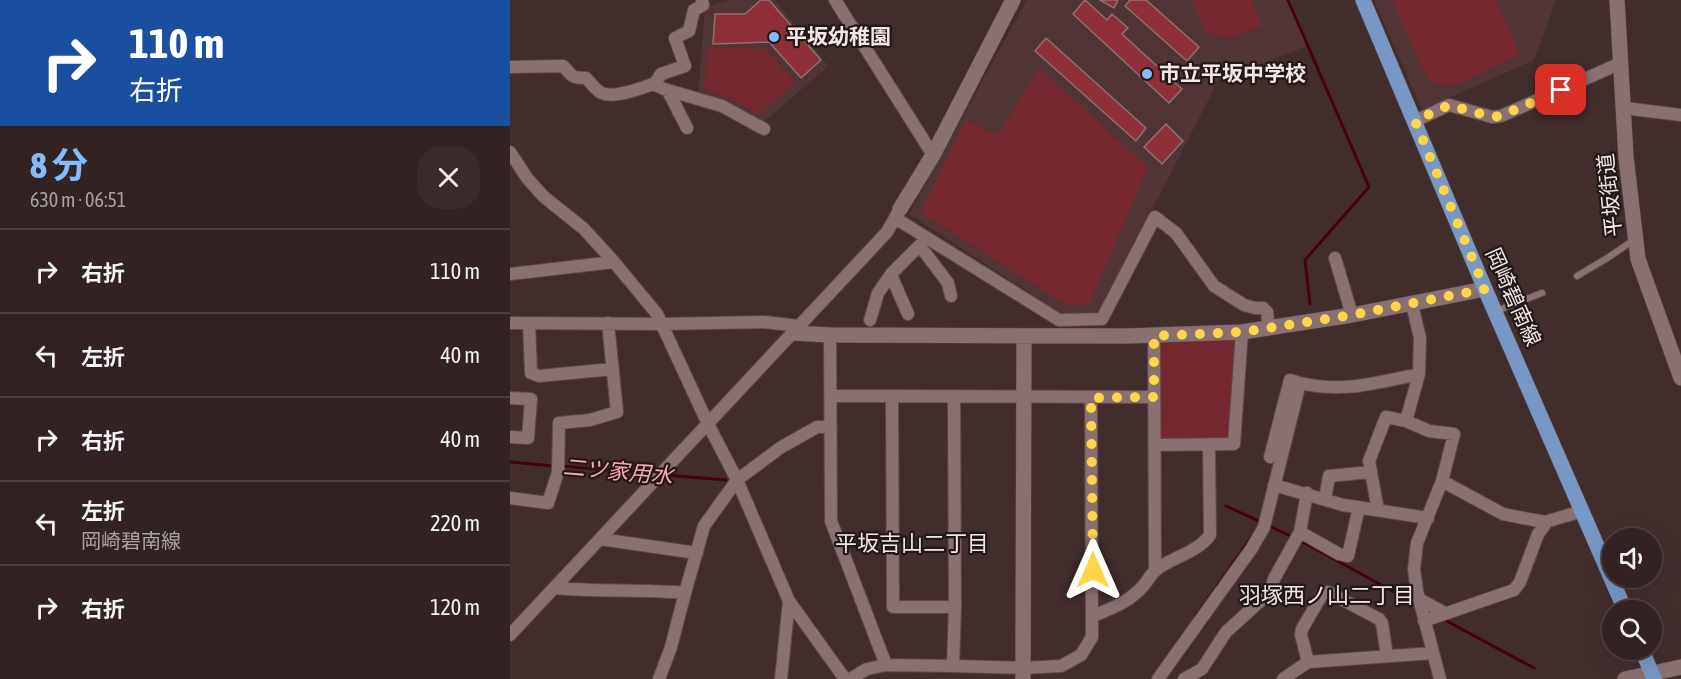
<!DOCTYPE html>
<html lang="ja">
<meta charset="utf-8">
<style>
body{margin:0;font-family:"Asap Condensed","Noto Sans JP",sans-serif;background:#3a2a2a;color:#f1f3f6;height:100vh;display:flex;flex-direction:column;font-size:22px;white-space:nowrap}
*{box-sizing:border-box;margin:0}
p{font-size:20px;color:#a8a4a5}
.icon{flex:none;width:33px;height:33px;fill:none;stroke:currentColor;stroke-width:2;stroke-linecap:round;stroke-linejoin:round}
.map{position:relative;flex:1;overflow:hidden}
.sheet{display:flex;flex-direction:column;background:#322222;width:510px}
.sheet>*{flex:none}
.hud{background:#1a4fa0;color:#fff;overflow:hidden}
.tools{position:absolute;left:1092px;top:528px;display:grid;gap:12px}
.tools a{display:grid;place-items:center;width:60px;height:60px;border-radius:50%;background:#322222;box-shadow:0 6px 24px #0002,0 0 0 2px #4d3f40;font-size:30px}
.pin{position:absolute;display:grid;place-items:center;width:51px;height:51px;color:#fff;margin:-26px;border-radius:12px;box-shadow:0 3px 9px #0006}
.me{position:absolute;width:66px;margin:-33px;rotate:0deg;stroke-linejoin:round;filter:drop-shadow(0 0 4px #0008)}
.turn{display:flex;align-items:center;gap:21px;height:126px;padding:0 30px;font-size:27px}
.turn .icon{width:78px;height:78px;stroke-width:2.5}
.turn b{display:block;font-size:42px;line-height:51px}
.round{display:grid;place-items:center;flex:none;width:63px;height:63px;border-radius:24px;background:#3a2a2a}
.summary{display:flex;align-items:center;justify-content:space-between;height:102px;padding:0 30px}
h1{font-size:36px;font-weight:700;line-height:45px;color:#82bcfa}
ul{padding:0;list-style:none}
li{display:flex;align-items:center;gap:18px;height:84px;padding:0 30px;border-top:2px solid #4d3f40}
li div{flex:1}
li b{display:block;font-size:22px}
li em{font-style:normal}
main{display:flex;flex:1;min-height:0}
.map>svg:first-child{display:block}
</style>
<main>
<section class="sheet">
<div class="hud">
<div class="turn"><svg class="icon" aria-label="right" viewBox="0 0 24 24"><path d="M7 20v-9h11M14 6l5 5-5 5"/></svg><div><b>110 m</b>右折</div></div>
</div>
<div class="summary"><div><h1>8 分</h1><p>630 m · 06:51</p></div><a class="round"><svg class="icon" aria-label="close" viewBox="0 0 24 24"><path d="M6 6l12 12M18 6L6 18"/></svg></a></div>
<ul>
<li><svg class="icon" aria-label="right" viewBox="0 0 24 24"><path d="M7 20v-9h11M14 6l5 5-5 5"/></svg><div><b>右折</b></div><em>110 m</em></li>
<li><svg class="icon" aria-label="left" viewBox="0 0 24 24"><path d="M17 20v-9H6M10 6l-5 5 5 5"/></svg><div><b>左折</b></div><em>40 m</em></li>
<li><svg class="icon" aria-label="right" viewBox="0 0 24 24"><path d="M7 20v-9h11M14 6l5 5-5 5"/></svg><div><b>右折</b></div><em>40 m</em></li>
<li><svg class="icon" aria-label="left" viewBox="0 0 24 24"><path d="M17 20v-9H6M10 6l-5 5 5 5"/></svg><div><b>左折</b><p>岡崎碧南線</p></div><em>220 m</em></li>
<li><svg class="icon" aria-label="right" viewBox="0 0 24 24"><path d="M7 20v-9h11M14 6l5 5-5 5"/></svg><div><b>右折</b></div><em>120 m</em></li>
</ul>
</section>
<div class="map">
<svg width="1171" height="679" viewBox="0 0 1171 679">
<rect width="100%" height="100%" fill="#422d2d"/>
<path fill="#513435" d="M221,0H265L318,66L255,121L188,95L195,8Z
M517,0H781L799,45L708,81L589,313L552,314L399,214Z
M864,0H1046L1024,60L912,110Z"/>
<path fill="#75282f" d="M681,0H741L752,27L718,39L696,32Z
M882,0H986L1010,55L941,87L918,80Z
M198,47L255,49L285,82L249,115L222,99L194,91Z
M529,69L638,167L579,305H556L411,213L456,120L488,135Z
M726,339L719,441H652L649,436V346L652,343Z"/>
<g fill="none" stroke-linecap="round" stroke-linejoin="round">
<path stroke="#48000e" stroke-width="3" d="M778,0L859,187L795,260L800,304
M0,462L44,466
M51,466L146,474
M155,475L216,480
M716,506L753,523
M759,526L783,537
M789,540L906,604
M686,616L742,536
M933,619L1024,668"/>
</g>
<path fill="#8e2f39" stroke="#8c7373" stroke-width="1.5" d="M251,0H259L311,60L291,78L259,42L203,44L205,14H235Z
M575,0L597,20L602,14L618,28L612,34L672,89L659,103L563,14Z
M590,0H608L604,8Z
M620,0H636L689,47L677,61L615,6Z
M536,38L636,128L626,141L525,51Z
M656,124L673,141L652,164L634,147Z"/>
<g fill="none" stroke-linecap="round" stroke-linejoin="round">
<g stroke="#5c4b4b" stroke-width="8">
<path id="service" d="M1067,276L1099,257L1125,239
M986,311L1032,293"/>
</g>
<g stroke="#5c4b4b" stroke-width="14">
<path id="minor" d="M325,0L423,155
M0,67L53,66C63,76 60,78 76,78C80,82 85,89 90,92C102,100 131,88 143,84L154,89L212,106L254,129
M144,85L151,74L175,66L165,38L179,31L184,10L193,5L192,0
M158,91L177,128
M1114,108L1171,115
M905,121L939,105L982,117L991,116L1111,63
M0,152L17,178L33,196L74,229L104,262L147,314L198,424L227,480L279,601L335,679
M385,218L549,320L592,319L645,217L666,233L704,286L734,305L745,308H753L757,312L759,328
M410,246L438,283L441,296
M825,258L842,315
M0,274L104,262
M381,275L398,314
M902,304L910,338L909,374L896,421L919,431L944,434L932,481L907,543L904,569L907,591L930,679
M360,320L368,293L382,273L417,238
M0,323L153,324L254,322L289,326
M19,323L21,373L29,376L103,369
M320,335L321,521L376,665L443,666
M644,336L645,570
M321,396H382
M444,397L445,607L443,666L513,668L551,666L571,655L582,637L581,398
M0,398L21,399L18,438L0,437
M645,445L724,444L732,332
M760,457L780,380L790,383
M932,481L993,514L1013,518L1035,522L1072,511
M764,485L833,505L918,518
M797,493L790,532L829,554L838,556L849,507
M0,498L38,503L48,472L49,423L80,420L107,412L98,323
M815,499L819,476L860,472
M868,510L859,461L876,417L896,421
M90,539L187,553
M45,588C89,592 132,589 175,593L194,526L227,480L270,448L307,427H321
M909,599L935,613
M445,607H383L382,396L644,397
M583,616C605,607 619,602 634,585C638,580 641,574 646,570C662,557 687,553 700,535L699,446
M914,621L1004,590L1010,582L1028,534L1037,522
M0,635L377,232L390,209
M798,662L791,635L792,629L813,593L818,592L869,619L872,623L877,656
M149,679L161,647L175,593
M271,679L279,601
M340,679L357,669L376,665
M648,679L742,548L754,527L790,383C833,393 866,383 909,374
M674,679L692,669L716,632L759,593L765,577L790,532
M773,679L798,662L923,653"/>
</g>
<g stroke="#5c4b4b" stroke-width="16">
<path id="tertiary" d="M1107,0L1116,157L1128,259L1171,378
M390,209L423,155L503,0
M283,333L320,335L617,336L732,332L842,315L975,289
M513,679L514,336
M1115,679L1171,667"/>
</g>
<g stroke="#5c4b4b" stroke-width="16">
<path id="primary" d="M853,0L975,289L1115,610
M1132,650L1144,679"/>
</g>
<use href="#service" stroke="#8a7171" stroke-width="6"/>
<use href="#minor" stroke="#8a7171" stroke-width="12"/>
<use href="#tertiary" stroke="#8a7171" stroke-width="15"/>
<use href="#primary" stroke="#7797c4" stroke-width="15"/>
</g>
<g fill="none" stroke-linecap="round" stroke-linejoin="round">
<path stroke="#ffd54a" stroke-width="10" stroke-dasharray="0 18" d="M583,570L581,398L644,397V336L732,332L842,315L975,289L905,121L939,105L982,117L990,116L1051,90"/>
</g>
<g fill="#82bcfa" stroke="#211818" stroke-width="2">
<circle cx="264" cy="37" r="6"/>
<circle cx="637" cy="74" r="6"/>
</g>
<g text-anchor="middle" stroke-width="4.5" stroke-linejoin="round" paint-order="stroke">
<g font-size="21" font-weight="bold" fill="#f4e6e6" stroke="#211818" text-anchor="start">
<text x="276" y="44">平坂幼稚園</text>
<text x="649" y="81">市立平坂中学校</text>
</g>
<g font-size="21" fill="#f4e6e6" stroke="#211818">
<text transform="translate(1100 195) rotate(-96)" y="7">平坂街道</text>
<text transform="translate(1003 297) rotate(66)" y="7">岡崎碧南線</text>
</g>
<g font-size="22" font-style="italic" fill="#f9a9ab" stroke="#211818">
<text transform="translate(108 471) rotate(5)" y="8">二ツ家用水</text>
</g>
<g font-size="22" fill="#f4e6e6" stroke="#211818">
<text x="402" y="551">平坂吉山二丁目</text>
<text x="817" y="603">羽塚西ノ山二丁目</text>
</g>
</g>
</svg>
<div class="tools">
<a><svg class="icon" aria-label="sound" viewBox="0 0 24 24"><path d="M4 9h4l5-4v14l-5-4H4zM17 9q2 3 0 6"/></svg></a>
<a><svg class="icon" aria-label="search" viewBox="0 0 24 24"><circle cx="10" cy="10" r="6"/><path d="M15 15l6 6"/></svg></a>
</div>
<div class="pin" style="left:1051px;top:90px;background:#d93025"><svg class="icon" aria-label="arrive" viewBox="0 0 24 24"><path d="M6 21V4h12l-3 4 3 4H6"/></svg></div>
<svg class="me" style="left:583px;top:570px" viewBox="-20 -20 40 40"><path d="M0-17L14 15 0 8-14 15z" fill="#ffd54a" stroke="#fff" stroke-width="4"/></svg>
</div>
</main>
